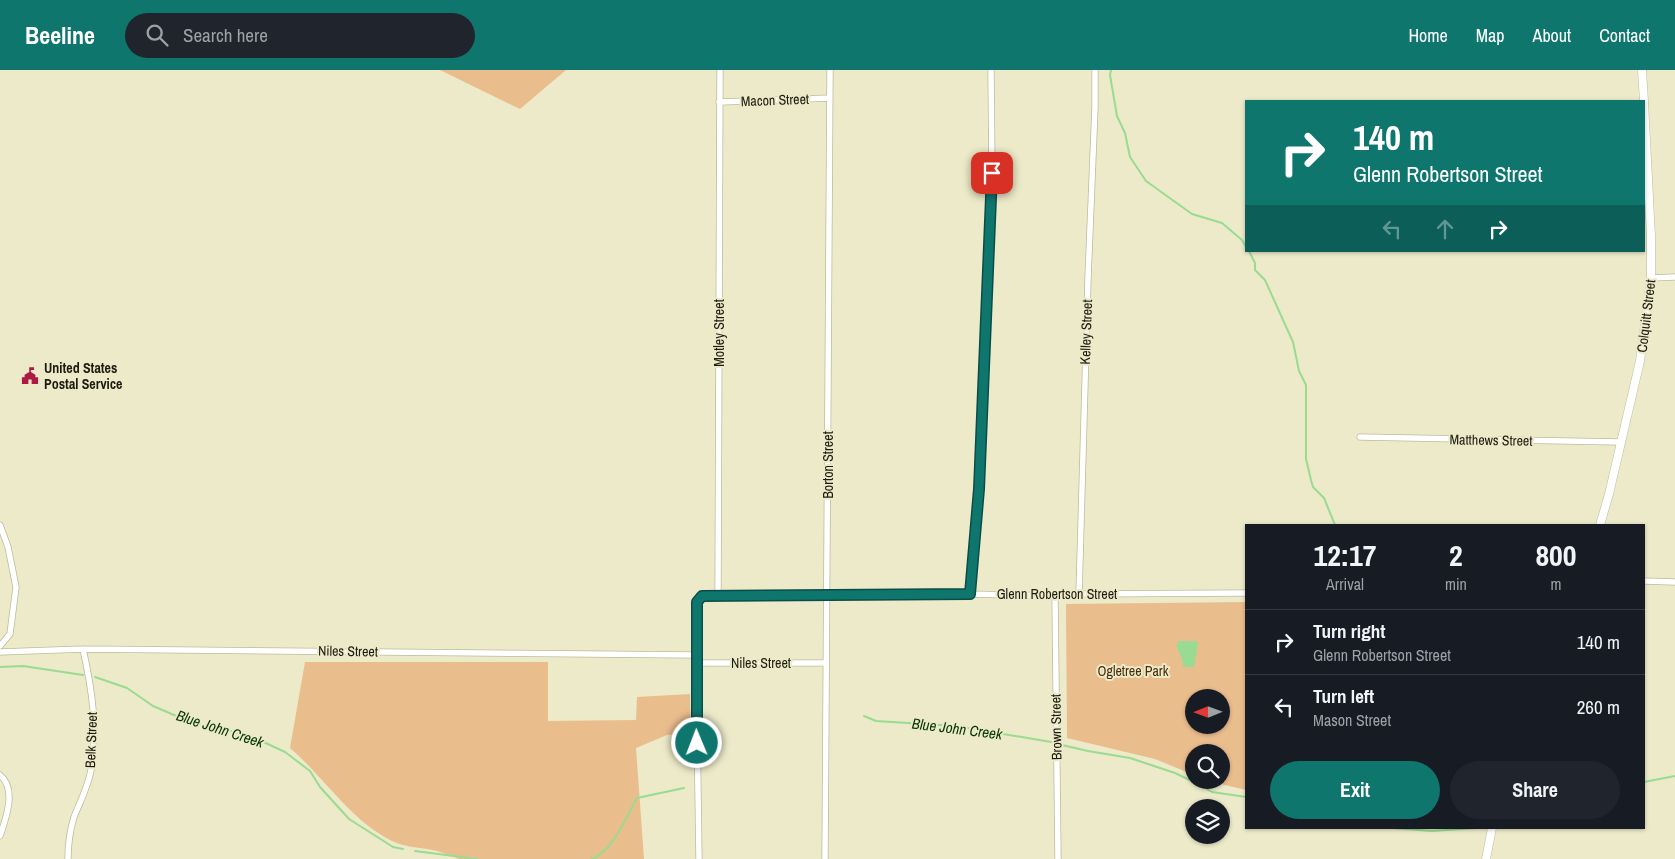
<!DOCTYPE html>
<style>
body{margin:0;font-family:"Archivo Narrow",sans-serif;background:#20242c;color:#f1f3f6;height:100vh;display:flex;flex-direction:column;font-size:19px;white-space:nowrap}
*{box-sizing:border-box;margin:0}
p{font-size:16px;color:#9ea1a6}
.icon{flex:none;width:28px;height:28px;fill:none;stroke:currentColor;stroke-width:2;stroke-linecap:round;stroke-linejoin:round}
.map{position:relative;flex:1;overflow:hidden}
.side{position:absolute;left:1245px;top:454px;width:400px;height:305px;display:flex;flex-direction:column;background:#171b24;border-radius:0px;box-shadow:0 1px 4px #0004}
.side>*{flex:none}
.top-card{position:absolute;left:1245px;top:30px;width:400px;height:152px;border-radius:0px;box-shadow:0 1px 4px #0004;background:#0f766e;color:#fff;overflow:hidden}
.needle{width:32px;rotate:269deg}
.tools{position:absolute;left:1185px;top:619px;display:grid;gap:10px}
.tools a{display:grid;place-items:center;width:45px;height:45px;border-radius:50%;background:#171b24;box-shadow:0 1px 4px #0004;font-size:25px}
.pin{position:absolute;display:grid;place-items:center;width:42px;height:42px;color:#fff;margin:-21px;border-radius:10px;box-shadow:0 2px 8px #0006}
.me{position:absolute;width:55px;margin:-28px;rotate:359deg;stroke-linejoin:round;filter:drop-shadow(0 0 4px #0008)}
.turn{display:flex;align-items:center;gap:18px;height:105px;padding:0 25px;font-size:22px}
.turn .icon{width:65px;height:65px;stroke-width:2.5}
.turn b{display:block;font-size:35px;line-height:42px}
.lanes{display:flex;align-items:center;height:48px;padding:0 25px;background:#0003;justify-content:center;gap:25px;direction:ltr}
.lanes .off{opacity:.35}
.eta{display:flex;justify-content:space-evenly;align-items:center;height:85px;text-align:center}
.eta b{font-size:30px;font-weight:800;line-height:35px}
.action{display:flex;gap:10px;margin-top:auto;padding:10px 25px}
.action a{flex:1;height:58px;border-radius:30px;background:#0f766e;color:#fff;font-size:20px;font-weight:800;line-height:58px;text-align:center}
.action a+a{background:#20242c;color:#f1f3f6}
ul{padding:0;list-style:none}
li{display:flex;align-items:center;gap:15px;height:65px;padding:0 25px;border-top:1px solid #363941}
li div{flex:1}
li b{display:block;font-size:19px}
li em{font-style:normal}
header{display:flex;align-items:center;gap:30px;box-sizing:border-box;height:70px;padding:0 25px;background:#0f766e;color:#fff}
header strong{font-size:24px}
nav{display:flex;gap:28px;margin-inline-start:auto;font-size:18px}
.search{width:350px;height:45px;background:#20242c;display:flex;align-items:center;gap:12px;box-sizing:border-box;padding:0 18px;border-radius:28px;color:#9ea1a6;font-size:19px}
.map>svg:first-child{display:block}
</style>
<header>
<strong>Beeline</strong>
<div class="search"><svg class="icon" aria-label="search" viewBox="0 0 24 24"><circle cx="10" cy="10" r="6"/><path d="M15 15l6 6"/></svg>Search here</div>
<nav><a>Home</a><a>Map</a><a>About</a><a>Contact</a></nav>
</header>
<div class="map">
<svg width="1675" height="789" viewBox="0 0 1675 789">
<rect width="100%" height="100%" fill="#eceac9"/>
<path fill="#eabd8d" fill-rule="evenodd" d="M440,0H566L520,39Z
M1246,532V720L1204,710H1221V682H1194V705L1155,689L1067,668L1066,534ZM1194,628H1221V655H1194Z
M305,592H548V651L636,650L637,627L690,624L691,663L667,665L636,678L644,789H459C452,786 444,783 437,781C422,777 406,778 392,771C350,750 325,708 290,678Z"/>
<path fill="#99db91" d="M1179,571H1196L1198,573L1194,597H1183V592L1176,575Z"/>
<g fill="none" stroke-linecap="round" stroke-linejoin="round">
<path stroke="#99db91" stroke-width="2" d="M1111,0L1110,5L1117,46L1125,63L1130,87L1146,111L1192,144L1222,153L1242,170L1246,177
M1249,181L1255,193V200L1265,210L1293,272L1299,301L1306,315V389L1311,410L1313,417L1324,428L1335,455
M0,597L23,596L83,605
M95,607L127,618L153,636L195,654L217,657L255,668L285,682L310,701L320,717L349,749L393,777L403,779
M864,646L876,651L956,656L1051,672
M1062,675L1088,681L1130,688L1175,703L1196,713L1212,722L1246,727
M1644,712L1675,706
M1392,758L1432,761L1477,758
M415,781L477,789
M592,789C615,778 625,749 637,728L684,718"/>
<g stroke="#bdbb9b" stroke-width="7">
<path id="street" d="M719,32L830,28
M1651,208L1675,207
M1360,367L1622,372
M0,455L8,477L16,517L10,564L0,576
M1644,511L1675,512
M970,524L979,419L992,103L991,0
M1079,524L1088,208L1095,37V0
M718,525L720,0
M1055,526L1058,789
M0,582L83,579L696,585
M696,593H826
M0,705C17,719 6,748 0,766
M68,789C68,776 70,760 74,747C80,732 88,717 91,700C98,660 92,619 83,579
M699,789L696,585L697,532L702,526L970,524L1055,526L1079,524L1246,523
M825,789L830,0"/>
</g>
<g stroke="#bdbb9b" stroke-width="9">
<path id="secondary" d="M1642,0L1644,31
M1600,455L1609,424L1640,291L1651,208V167L1644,32
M1486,789L1492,758"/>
</g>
<use href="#street" stroke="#fff" stroke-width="5.5"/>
<use href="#secondary" stroke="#fff" stroke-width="8"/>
</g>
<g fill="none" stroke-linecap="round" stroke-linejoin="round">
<g stroke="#0a4d48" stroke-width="12">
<path id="route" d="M697,673V532L702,526L970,524L979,419L992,103"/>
</g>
<use href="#route" stroke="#0f766e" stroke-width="9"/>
</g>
<defs>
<g id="civic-bare" transform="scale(1.35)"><path d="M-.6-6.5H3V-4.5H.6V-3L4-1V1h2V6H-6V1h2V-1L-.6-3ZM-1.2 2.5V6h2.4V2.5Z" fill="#ad1942" stroke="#eceac9" stroke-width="2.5" paint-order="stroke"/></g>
</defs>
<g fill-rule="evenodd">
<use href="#civic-bare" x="30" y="306"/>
</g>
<g text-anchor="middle" stroke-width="4" stroke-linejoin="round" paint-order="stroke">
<g font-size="14" fill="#1d1c10" stroke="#eceac9">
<text transform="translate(775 30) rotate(-2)" y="5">Macon Street</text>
<text transform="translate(1646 246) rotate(-83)" y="5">Colquitt Street</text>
<text transform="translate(1086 262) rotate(-88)" y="5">Kelley Street</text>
<text transform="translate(719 263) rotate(-90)" y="5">Motley Street</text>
<text transform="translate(1491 370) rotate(1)" y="5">Matthews Street</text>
<text transform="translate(828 395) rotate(-90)" y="5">Borton Street</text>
<text x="1057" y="529">Glenn Robertson Street</text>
<text transform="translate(348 581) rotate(1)" y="5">Niles Street</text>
<text x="761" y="598">Niles Street</text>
<text transform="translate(1056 657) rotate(-91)" y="5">Brown Street</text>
<text transform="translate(91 670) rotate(-88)" y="5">Belk Street</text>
</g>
<g font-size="14" font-weight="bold" fill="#1d1c10" stroke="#eceac9" text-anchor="start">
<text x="44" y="303">United States<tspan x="44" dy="16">Postal Service</tspan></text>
</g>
<g font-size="14" fill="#472c0b" stroke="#eceac9">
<text x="1133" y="606">Ogletree Park</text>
</g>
<g font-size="15" font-style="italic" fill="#063503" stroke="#eceac9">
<text transform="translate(220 659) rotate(18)" y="5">Blue John Creek</text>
<text transform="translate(957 659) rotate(7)" y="5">Blue John Creek</text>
</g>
</g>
</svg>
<div class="tools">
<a><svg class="needle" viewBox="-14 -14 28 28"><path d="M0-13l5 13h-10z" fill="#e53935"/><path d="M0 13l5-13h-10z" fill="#9ea1a6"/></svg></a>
<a><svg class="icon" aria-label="search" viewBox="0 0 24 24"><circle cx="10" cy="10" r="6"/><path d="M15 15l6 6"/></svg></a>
<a><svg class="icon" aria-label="layers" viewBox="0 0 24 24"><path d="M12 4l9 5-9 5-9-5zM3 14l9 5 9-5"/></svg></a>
</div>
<div class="pin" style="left:992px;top:103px;background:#d93025"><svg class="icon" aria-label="arrive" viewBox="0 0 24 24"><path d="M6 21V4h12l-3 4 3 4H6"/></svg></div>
<svg class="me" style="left:697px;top:673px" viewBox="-20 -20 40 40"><circle r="17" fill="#0f766e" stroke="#fff" stroke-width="3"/><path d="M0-11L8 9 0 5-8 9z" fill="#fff"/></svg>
<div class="top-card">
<div class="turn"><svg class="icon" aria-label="right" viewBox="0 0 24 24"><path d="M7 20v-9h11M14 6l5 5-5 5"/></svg><div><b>140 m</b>Glenn Robertson Street</div></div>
<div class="lanes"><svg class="icon off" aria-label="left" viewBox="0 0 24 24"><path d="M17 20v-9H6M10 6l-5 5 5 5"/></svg><svg class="icon off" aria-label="ahead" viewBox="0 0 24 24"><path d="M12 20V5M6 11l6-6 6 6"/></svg><svg class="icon" aria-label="right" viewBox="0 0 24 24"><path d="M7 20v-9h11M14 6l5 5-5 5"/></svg></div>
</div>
<section class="side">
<div class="eta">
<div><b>12:17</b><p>Arrival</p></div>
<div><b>2</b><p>min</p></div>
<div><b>800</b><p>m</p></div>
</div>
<ul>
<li><svg class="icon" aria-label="right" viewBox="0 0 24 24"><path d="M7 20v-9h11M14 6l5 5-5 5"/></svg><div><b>Turn right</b><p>Glenn Robertson Street</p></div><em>140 m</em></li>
<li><svg class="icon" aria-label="left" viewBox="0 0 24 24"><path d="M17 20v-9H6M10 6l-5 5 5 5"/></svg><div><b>Turn left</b><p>Mason Street</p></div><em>260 m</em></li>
</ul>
<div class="action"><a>Exit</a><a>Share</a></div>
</section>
</div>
